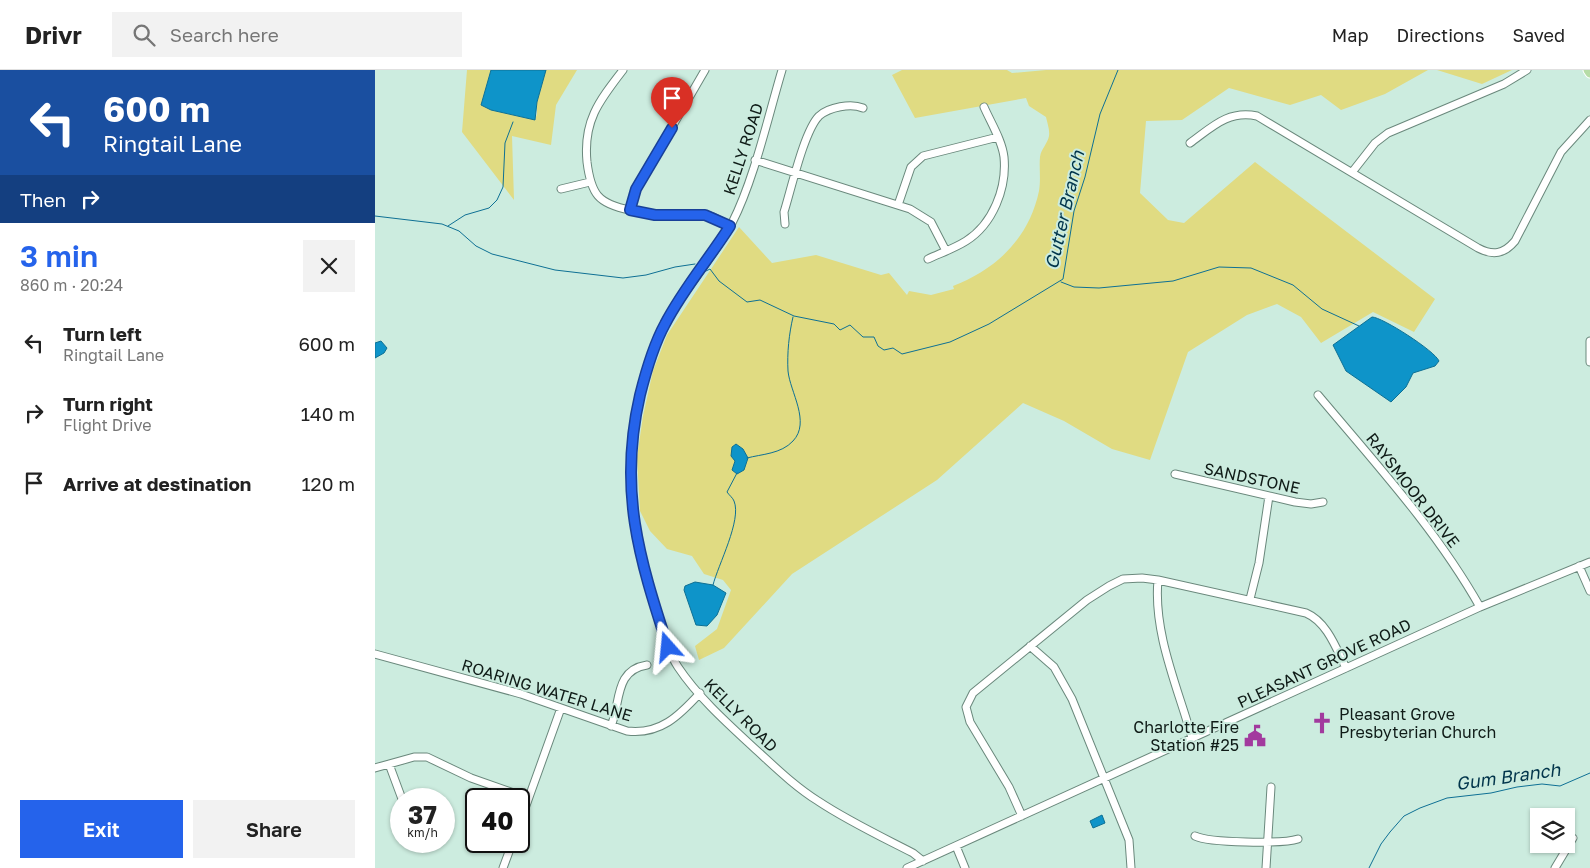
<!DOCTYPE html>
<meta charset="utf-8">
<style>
body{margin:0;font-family:"Golos Text",sans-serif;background:#f2f2f2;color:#222;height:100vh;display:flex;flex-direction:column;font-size:19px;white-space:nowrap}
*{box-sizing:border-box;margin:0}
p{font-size:16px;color:#767676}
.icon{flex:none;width:28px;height:28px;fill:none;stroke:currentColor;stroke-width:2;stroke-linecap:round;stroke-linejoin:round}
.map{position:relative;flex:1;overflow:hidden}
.side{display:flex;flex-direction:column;background:#fff;width:375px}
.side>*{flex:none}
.top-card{background:#1a4fa0;color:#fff;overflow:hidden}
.controls{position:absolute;left:1155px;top:738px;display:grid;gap:10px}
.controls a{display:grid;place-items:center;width:45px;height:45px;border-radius:0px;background:#fff;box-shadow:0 1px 4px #0004;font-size:25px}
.speed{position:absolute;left:15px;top:718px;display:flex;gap:10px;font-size:25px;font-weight:700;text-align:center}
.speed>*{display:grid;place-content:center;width:65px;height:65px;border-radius:50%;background:#fff;box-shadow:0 1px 4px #0004;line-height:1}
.speed small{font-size:12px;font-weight:400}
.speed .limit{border:2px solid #111;border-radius:8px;background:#fff;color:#111}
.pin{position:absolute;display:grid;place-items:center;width:42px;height:42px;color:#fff;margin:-51px -21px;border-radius:50% 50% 50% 0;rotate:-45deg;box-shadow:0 0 5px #0007}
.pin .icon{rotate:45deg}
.me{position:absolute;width:55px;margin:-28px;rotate:342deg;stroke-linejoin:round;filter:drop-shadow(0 0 4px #0008)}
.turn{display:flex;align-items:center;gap:18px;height:105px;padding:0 20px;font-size:22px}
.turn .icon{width:65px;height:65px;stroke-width:2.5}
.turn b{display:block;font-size:35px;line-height:42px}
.then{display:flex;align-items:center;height:48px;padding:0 20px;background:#0003;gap:10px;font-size:19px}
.round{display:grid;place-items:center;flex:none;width:52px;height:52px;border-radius:0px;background:#f2f2f2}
.headline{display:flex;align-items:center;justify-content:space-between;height:85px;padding:0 20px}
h1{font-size:30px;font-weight:600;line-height:38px;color:#2563eb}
.action{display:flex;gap:10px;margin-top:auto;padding:10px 20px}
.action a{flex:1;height:58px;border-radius:0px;background:#2563eb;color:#fff;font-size:20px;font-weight:600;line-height:58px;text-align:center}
.action a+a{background:#f2f2f2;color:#222}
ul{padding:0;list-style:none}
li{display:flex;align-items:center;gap:15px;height:70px;padding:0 20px}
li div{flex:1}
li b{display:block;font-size:19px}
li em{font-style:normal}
header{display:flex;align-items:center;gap:30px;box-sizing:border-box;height:70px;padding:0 25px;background:#fff;border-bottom:1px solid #e0e0e0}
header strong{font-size:24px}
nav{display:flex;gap:28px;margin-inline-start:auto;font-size:18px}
.search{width:350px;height:45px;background:#f2f2f2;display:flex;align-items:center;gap:12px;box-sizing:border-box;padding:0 18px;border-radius:0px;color:#767676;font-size:19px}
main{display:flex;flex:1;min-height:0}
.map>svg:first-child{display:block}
</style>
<header>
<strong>Drivr</strong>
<div class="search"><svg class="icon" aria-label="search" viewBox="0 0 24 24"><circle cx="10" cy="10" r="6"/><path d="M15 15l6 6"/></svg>Search here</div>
<nav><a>Map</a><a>Directions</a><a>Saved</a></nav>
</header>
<main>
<section class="side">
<div class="top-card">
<div class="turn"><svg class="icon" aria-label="left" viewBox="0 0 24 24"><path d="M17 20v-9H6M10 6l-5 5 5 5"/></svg><div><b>600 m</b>Ringtail Lane</div></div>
<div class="then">Then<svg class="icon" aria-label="right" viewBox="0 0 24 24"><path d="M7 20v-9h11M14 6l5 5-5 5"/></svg></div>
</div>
<div class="headline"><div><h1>3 min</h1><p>860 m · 20:24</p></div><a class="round"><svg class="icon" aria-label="close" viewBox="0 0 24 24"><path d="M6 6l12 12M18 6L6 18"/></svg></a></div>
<ul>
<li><svg class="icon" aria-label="left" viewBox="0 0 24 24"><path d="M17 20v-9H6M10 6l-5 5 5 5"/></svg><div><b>Turn left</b><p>Ringtail Lane</p></div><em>600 m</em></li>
<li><svg class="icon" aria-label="right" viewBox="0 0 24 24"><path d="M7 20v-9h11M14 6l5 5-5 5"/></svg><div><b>Turn right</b><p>Flight Drive</p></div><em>140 m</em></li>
<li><svg class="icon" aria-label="arrive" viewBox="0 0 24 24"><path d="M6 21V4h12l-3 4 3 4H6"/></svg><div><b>Arrive at destination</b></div><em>120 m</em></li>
</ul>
<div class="action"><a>Exit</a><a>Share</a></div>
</section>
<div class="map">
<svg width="1215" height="798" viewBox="0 0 1215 798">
<rect width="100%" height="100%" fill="#ccecdf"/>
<path fill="#e0db82" d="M92,0H116L106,35L116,40L160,50L162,44V32L171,0H202L181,35L176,75L137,66L139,130L87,62Z
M527,0H632L637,3L671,0H1053L1010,24L966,40L946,25L915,35L854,18L807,50L771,51L765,123L793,150L809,153L880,92L1060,229L1039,262L998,242L946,273L926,247L902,234L872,245L813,282L775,390L737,379L689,351L648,333L562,410L417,504L349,578L324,590L320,576L342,559L356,520L348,510L329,504L317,486L292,479L275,461L265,441L262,387L268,346L278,301L292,265L364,157L397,193L441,185L506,205L514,203L532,225L534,221L556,225L579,219L578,216C622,199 654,168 664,121C666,109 664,98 665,87C666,79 673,73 674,66C675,60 672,52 671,47L654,36L651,28L540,48L517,5Z
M1062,0H1137L1107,14Z"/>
<path fill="#0e94c9" stroke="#0e7094" d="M116,0H171L162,32L160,50L116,40L106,35Z
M997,247C1007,247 1060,281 1064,291L1060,296L1038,303L1031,317L1016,332L971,301L958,275Z
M6,271L12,278L9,283L0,288V273Z
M361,374L368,379L373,388L369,400L362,404L357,400L360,391L356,386L357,377Z
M320,512L338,515L351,523L342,545L332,556L321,555L309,520L310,516Z
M727,745L730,753L718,758L715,751Z"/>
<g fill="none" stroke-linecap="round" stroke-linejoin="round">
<path stroke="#0e7094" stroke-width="1" d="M0,146L67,154L84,161L101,176L117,184L180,200L248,208L271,205L300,197L320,194
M73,156L90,145L114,138L122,130L128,117L130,73L138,52
M331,201L335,199L344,211L372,232L385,230L419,246L459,254L465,260L475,255L488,267H499L503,276L509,280L518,278L527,284L575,272L614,254L688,209L699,141L710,107L725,44L743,0
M686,212L699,217L724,218L798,211L844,197L876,198L918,215L947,239L984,256
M372,388C387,384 406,384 418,371C436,352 415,322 413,301C412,283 414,264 418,247
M338,515C343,495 367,450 359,431C358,428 354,425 352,422L362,403
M994,798L1006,774L1015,762L1029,746L1045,738L1072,728L1116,723L1142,717L1167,714L1185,716L1215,703"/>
<g stroke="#6a887c" stroke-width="9">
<path id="minor" d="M248,0C224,31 208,51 212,92C216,124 223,134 255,140C266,143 277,146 289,145C302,145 317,143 331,145C339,146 347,152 355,156
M407,0C393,47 379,110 357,153C334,196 297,230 279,277C246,362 252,450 280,536C287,556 291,579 303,597C323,627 352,653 378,677C399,696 419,716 443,731C473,751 507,767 538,783L548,791
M815,73C837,57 853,40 882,46L1103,178C1118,186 1129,184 1140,171L1186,82L1215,50
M380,90L535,139L556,152L571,181
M978,101L1000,73L1013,63L1129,14L1152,0
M186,119L215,112
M523,135L536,97L548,86L623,67
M255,141L261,119L330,0
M410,154L409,142C416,120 429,61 444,46C454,37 476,33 488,38
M553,189C566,183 580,178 591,171C618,154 632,118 629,87C627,70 616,53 609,37
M1215,271V292
M943,325C1000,393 1061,459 1105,537
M800,404L920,432L936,434L948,432
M1204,496L1215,521
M783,510C778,563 803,618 817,668
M875,529L884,493L894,426
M655,576L679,597L697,629L754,770L756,798
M0,584L146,624L252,661C285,665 304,646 325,623
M236,656C246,633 239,600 272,595
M14,694L27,729
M0,698L39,687H52L96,708L153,728
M647,746L634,717L595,652L591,637L598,623L712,530L734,516L748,509L767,508L783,510L931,543C952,552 961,578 971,598
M144,755L186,638
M820,766C834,773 908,774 923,769
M581,776L590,798
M128,798L138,771
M532,798L1105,537L1215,492
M891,798L896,717
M1180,798L1198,768"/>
</g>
<g stroke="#fff" stroke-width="11">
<path id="major" d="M1213,0L1215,3"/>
</g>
<use href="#minor" stroke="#fff" stroke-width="7"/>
<use href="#major" stroke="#b6dca7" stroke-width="9"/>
</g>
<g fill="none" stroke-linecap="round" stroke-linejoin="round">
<g stroke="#184099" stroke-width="12">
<path id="route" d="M293,577C264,488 243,420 265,325C271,301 278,276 290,254C308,219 334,189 355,156L330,145H280L255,140L261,119L297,58"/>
</g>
<use href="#route" stroke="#2563eb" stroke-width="9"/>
</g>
<defs>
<g id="church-bare" transform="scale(1.725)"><path d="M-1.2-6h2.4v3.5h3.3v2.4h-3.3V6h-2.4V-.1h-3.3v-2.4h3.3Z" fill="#a23a9e" stroke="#ccecdf" stroke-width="2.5" paint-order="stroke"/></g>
<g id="civic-bare" transform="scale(1.725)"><path d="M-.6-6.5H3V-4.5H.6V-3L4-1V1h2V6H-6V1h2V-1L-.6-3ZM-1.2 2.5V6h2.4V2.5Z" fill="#a23a9e" stroke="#ccecdf" stroke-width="2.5" paint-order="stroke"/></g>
</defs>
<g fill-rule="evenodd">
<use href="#church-bare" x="947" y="653"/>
<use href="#civic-bare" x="880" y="666"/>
</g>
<g text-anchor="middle" stroke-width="4" stroke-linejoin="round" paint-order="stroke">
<g font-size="16" fill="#0f1b17" stroke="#ccecdf">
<text transform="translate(368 79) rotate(-72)" y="6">KELLY ROAD</text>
<text transform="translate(877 408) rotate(12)" y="6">SANDSTONE</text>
<text transform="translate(1038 420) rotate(52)" y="6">RAYSMOOR DRIVE</text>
<text transform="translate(949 593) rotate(-25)" y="6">PLEASANT GROVE ROAD</text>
<text transform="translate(172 620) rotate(17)" y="6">ROARING WATER LANE</text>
<text transform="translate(366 645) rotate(45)" y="6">KELLY ROAD</text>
</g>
<g font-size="16" fill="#0f1b17" stroke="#ccecdf" text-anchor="start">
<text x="964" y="650">Pleasant Grove<tspan x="964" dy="18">Presbyterian Church</tspan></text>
<text x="864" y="663" text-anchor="end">Charlotte Fire<tspan x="864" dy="18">Station #25</tspan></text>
</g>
<g font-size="18" font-style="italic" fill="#01354b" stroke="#ccecdf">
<text transform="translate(690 140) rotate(-77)" y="6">Gutter Branch</text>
<text transform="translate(1133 707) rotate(-8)" y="6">Gum Branch</text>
</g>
</g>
</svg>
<div class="controls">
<a><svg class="icon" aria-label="layers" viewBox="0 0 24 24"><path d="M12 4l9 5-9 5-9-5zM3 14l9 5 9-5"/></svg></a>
</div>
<div class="speed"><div>37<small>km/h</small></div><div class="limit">40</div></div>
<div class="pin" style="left:297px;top:58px;background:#d93025"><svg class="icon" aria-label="arrive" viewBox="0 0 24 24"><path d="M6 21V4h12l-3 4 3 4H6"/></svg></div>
<svg class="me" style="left:293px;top:577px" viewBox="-20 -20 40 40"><path d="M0-17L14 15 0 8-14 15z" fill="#2563eb" stroke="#fff" stroke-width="4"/></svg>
</div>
</main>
